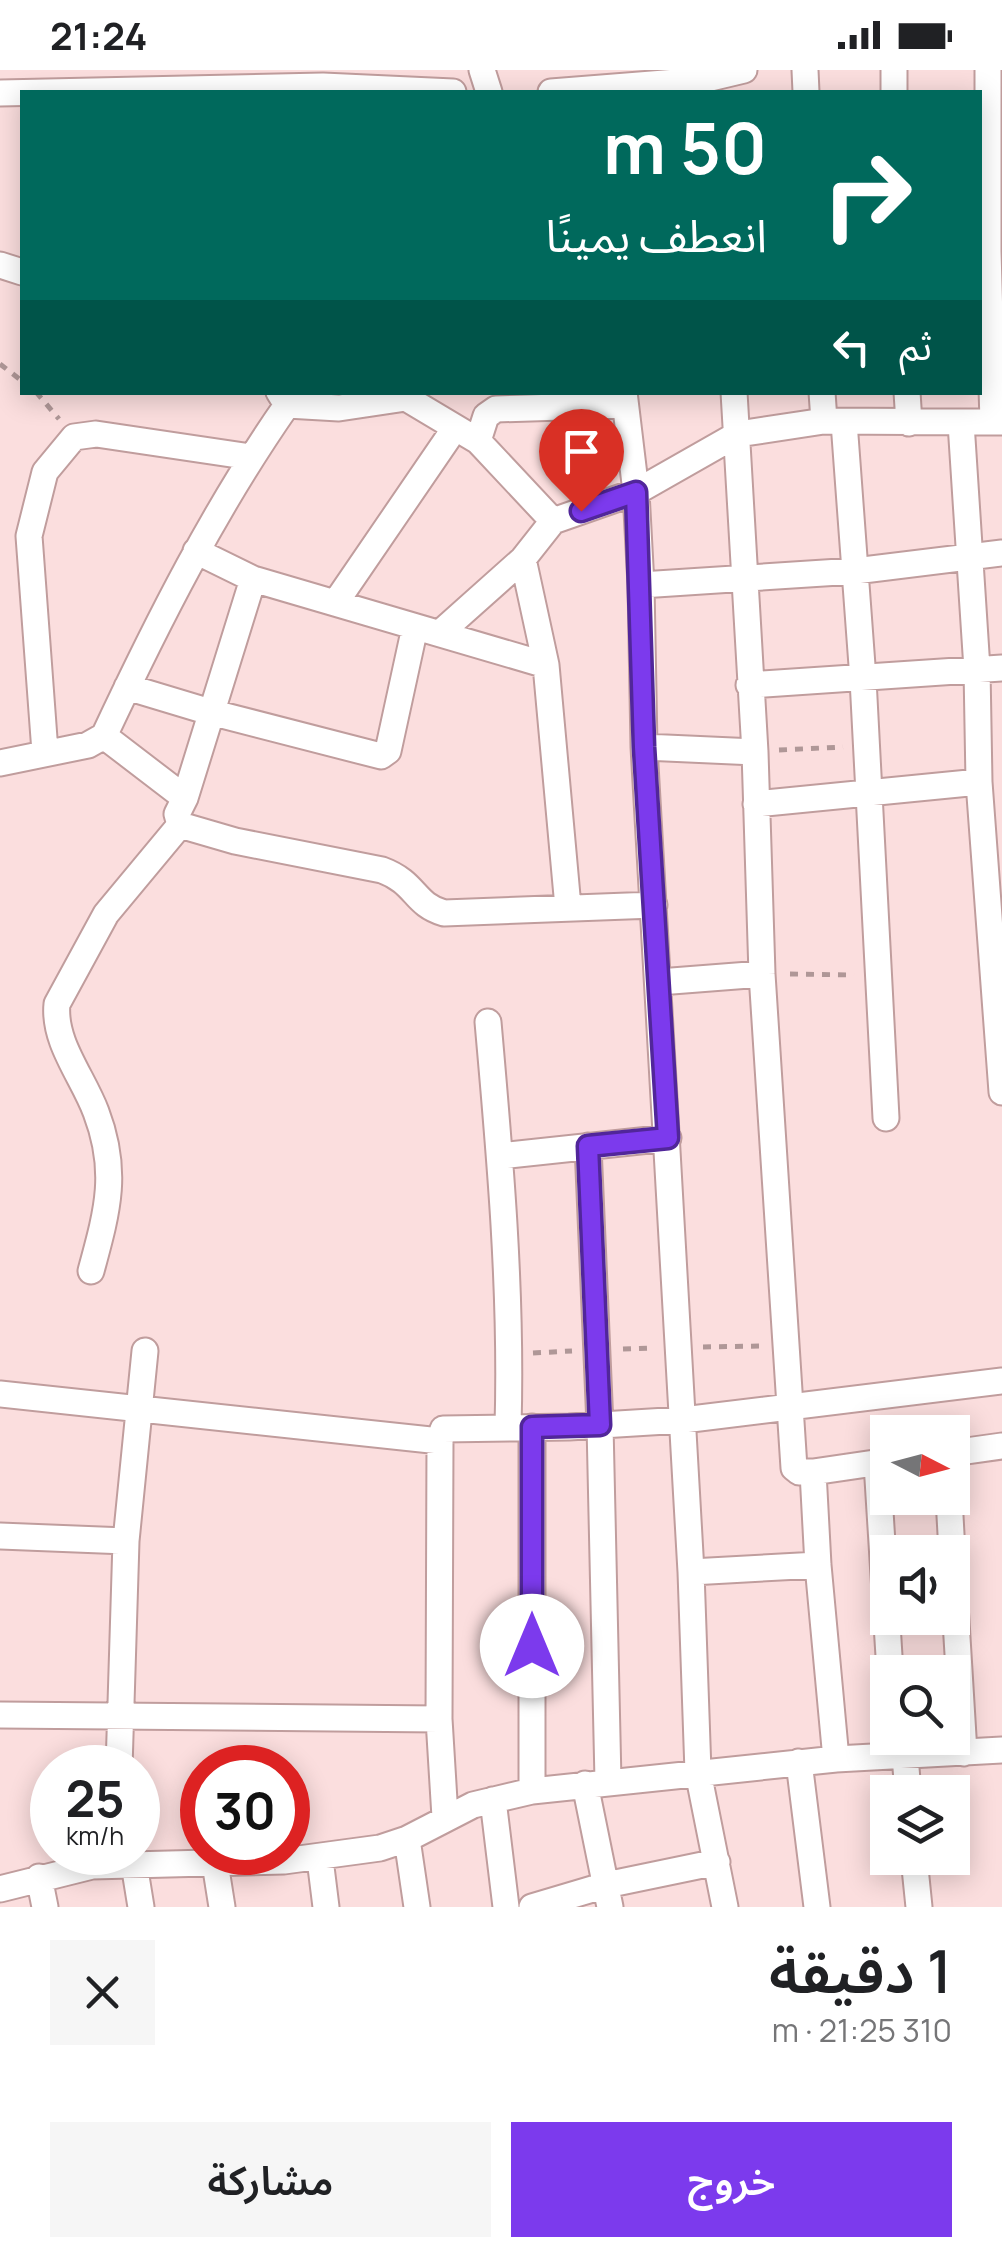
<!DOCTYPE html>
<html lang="ar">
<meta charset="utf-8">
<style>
body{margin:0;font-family:Manrope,"Noto Sans Arabic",sans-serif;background:#f6f6f6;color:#202124;direction:rtl;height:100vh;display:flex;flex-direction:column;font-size:38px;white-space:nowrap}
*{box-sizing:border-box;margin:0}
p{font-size:32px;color:#757577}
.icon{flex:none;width:55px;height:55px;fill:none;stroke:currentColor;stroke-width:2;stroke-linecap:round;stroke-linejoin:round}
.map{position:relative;height:1837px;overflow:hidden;direction:ltr}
.panel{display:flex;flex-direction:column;background:#fff;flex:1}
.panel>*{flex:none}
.guide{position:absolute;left:20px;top:20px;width:962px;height:305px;border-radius:0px;box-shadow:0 5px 25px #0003;direction:rtl;background:#00695c;color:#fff;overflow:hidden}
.needle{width:65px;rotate:96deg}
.tools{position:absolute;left:870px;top:1345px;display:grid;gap:20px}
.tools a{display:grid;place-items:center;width:100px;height:100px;border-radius:0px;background:#fff;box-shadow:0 5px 25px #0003;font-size:50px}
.speed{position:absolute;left:30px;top:1675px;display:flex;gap:20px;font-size:50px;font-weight:700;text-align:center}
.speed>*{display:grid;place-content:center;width:130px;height:130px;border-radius:50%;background:#fff;box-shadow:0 5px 25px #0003;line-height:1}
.speed small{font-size:25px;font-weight:400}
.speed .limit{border:15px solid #d22;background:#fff;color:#111}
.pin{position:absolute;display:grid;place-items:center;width:85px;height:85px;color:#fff;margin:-102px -42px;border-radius:50% 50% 50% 0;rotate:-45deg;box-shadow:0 0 10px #0007}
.pin .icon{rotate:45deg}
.me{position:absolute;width:110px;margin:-55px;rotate:0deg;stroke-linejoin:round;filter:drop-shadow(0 0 8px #0008)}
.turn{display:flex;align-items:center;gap:35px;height:210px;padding:0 50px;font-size:45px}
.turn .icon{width:130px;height:130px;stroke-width:2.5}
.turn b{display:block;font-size:70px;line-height:85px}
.then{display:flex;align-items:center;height:95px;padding:0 50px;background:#0003;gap:20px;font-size:38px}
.round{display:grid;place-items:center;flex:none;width:105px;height:105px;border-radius:0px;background:#f6f6f6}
.overview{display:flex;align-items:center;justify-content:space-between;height:170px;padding:0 50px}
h1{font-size:60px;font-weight:600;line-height:75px}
.button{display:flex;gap:20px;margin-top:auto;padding:20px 50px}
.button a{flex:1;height:115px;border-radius:0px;background:#7c3aed;color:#fff;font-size:40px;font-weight:600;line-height:115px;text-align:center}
.button a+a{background:#f6f6f6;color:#202124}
.status{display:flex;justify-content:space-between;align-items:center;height:70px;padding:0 50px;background:#fff;direction:ltr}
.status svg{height:28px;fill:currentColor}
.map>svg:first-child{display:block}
</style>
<div class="status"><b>21:24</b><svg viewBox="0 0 49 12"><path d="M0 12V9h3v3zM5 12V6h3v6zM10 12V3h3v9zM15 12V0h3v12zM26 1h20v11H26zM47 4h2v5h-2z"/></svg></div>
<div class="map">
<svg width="1002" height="1837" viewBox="0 0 1002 1837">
<rect width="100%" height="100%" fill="#fbdede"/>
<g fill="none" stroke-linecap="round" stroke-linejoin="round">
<g stroke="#c09d9d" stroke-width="29">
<path id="street" d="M482,0L489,22
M805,0L806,22
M988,0V181L993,352
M551,22L702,10L744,0
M894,22V0
M0,23L323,16L453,22
M0,195L22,202
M279,322L287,335L339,338L406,328L478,371L553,451
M624,322L636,422L641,515L644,677L691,1502L698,1702L725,1837
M734,322L755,682L762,904L794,1398L799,1402H813L818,1495L836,1689
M822,322L824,351
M907,322L909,353
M844,352L863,609L886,1048
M961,353L977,599L979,712L1002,1022
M478,371L486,346L496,339L625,335
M196,481L253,509L546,595
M523,489L546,595L568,837
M253,509L185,728L177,744L180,755L235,771L382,800C417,813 413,834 444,843L654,835
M641,515L855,501L1002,483
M336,532L455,358
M440,563L523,489L553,451L636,422L738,364L824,351L1002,352
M749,615L1002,598
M127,617L210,642L381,686L388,681L415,557
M104,666L185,728
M644,677L755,682
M45,682L29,466L45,402L74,367L96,364L251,387
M0,693L88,675L104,666C158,551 215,438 287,335
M756,734L979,712
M659,912L762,904
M488,952C500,1087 512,1222 508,1357
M588,1076L600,1355L608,1711
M500,1086L668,1068
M91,1201C107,1142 119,1102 96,1042C83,1007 53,972 57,934L106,844L180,755
M0,1324L440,1371
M952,1383L1002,1376
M877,1393L890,1602
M813,1402L888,1391
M949,1428L952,1482
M0,1466L126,1471
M952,1485L964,1683
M691,1502L818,1495
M0,1645L439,1649
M905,1686L908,1722
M799,1692L817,1837
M119,1698L126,1471L145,1281
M585,1714L610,1837
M532,1721V1357
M493,1730L506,1837
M445,1747L439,1649L440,1371L443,1359L569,1357L683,1350L1002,1311
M407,1769L417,1837
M914,1788L919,1837
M320,1789L326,1837
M215,1793L222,1837
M134,1794L141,1837
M39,1807L45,1837
M0,1819L92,1796L284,1791L380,1778L407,1769L473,1735L532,1721L836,1689L1002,1680
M532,1837L606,1815L717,1792"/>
</g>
<path stroke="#af9797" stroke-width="5" stroke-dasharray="8 8" stroke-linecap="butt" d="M0,294L22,311
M36,322L59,349
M779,680L843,677
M790,904L854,905
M703,1277L762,1276
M623,1279L652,1278
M533,1283L572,1281"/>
<use href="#street" stroke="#fff" stroke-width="25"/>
</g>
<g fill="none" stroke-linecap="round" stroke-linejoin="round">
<g stroke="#51269a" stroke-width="25">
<path id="route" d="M532,1576V1357L600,1355L588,1076L668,1068L644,677L636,422L581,441"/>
</g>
<use href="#route" stroke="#7c3aed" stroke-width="18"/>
</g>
</svg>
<div class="tools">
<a><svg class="needle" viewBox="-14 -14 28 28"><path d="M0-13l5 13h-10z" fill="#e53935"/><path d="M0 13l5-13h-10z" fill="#757577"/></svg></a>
<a><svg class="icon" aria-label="sound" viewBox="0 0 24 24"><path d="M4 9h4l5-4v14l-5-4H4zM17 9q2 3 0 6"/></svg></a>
<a><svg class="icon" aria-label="search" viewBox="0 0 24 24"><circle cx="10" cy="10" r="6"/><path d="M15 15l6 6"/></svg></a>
<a><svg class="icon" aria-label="layers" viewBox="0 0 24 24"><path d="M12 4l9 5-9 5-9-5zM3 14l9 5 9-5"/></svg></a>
</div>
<div class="speed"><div>25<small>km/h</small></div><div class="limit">30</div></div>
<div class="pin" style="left:581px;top:441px;background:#d93025"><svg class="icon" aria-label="arrive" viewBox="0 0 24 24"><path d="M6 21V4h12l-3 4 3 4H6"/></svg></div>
<svg class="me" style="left:532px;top:1576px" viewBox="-20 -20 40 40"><circle r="19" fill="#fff"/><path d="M0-13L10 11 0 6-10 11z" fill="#7c3aed"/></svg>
<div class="guide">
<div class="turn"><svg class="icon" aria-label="right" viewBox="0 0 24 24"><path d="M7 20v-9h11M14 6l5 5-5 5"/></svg><div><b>50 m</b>انعطف يمينًا</div></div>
<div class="then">ثم<svg class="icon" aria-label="left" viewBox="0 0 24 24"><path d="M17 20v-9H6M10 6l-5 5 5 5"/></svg></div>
</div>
</div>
<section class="panel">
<div class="overview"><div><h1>1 دقيقة</h1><p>310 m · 21:25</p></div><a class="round"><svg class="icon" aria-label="close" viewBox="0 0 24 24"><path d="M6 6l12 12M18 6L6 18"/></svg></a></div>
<div class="button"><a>خروج</a><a>مشاركة</a></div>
</section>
